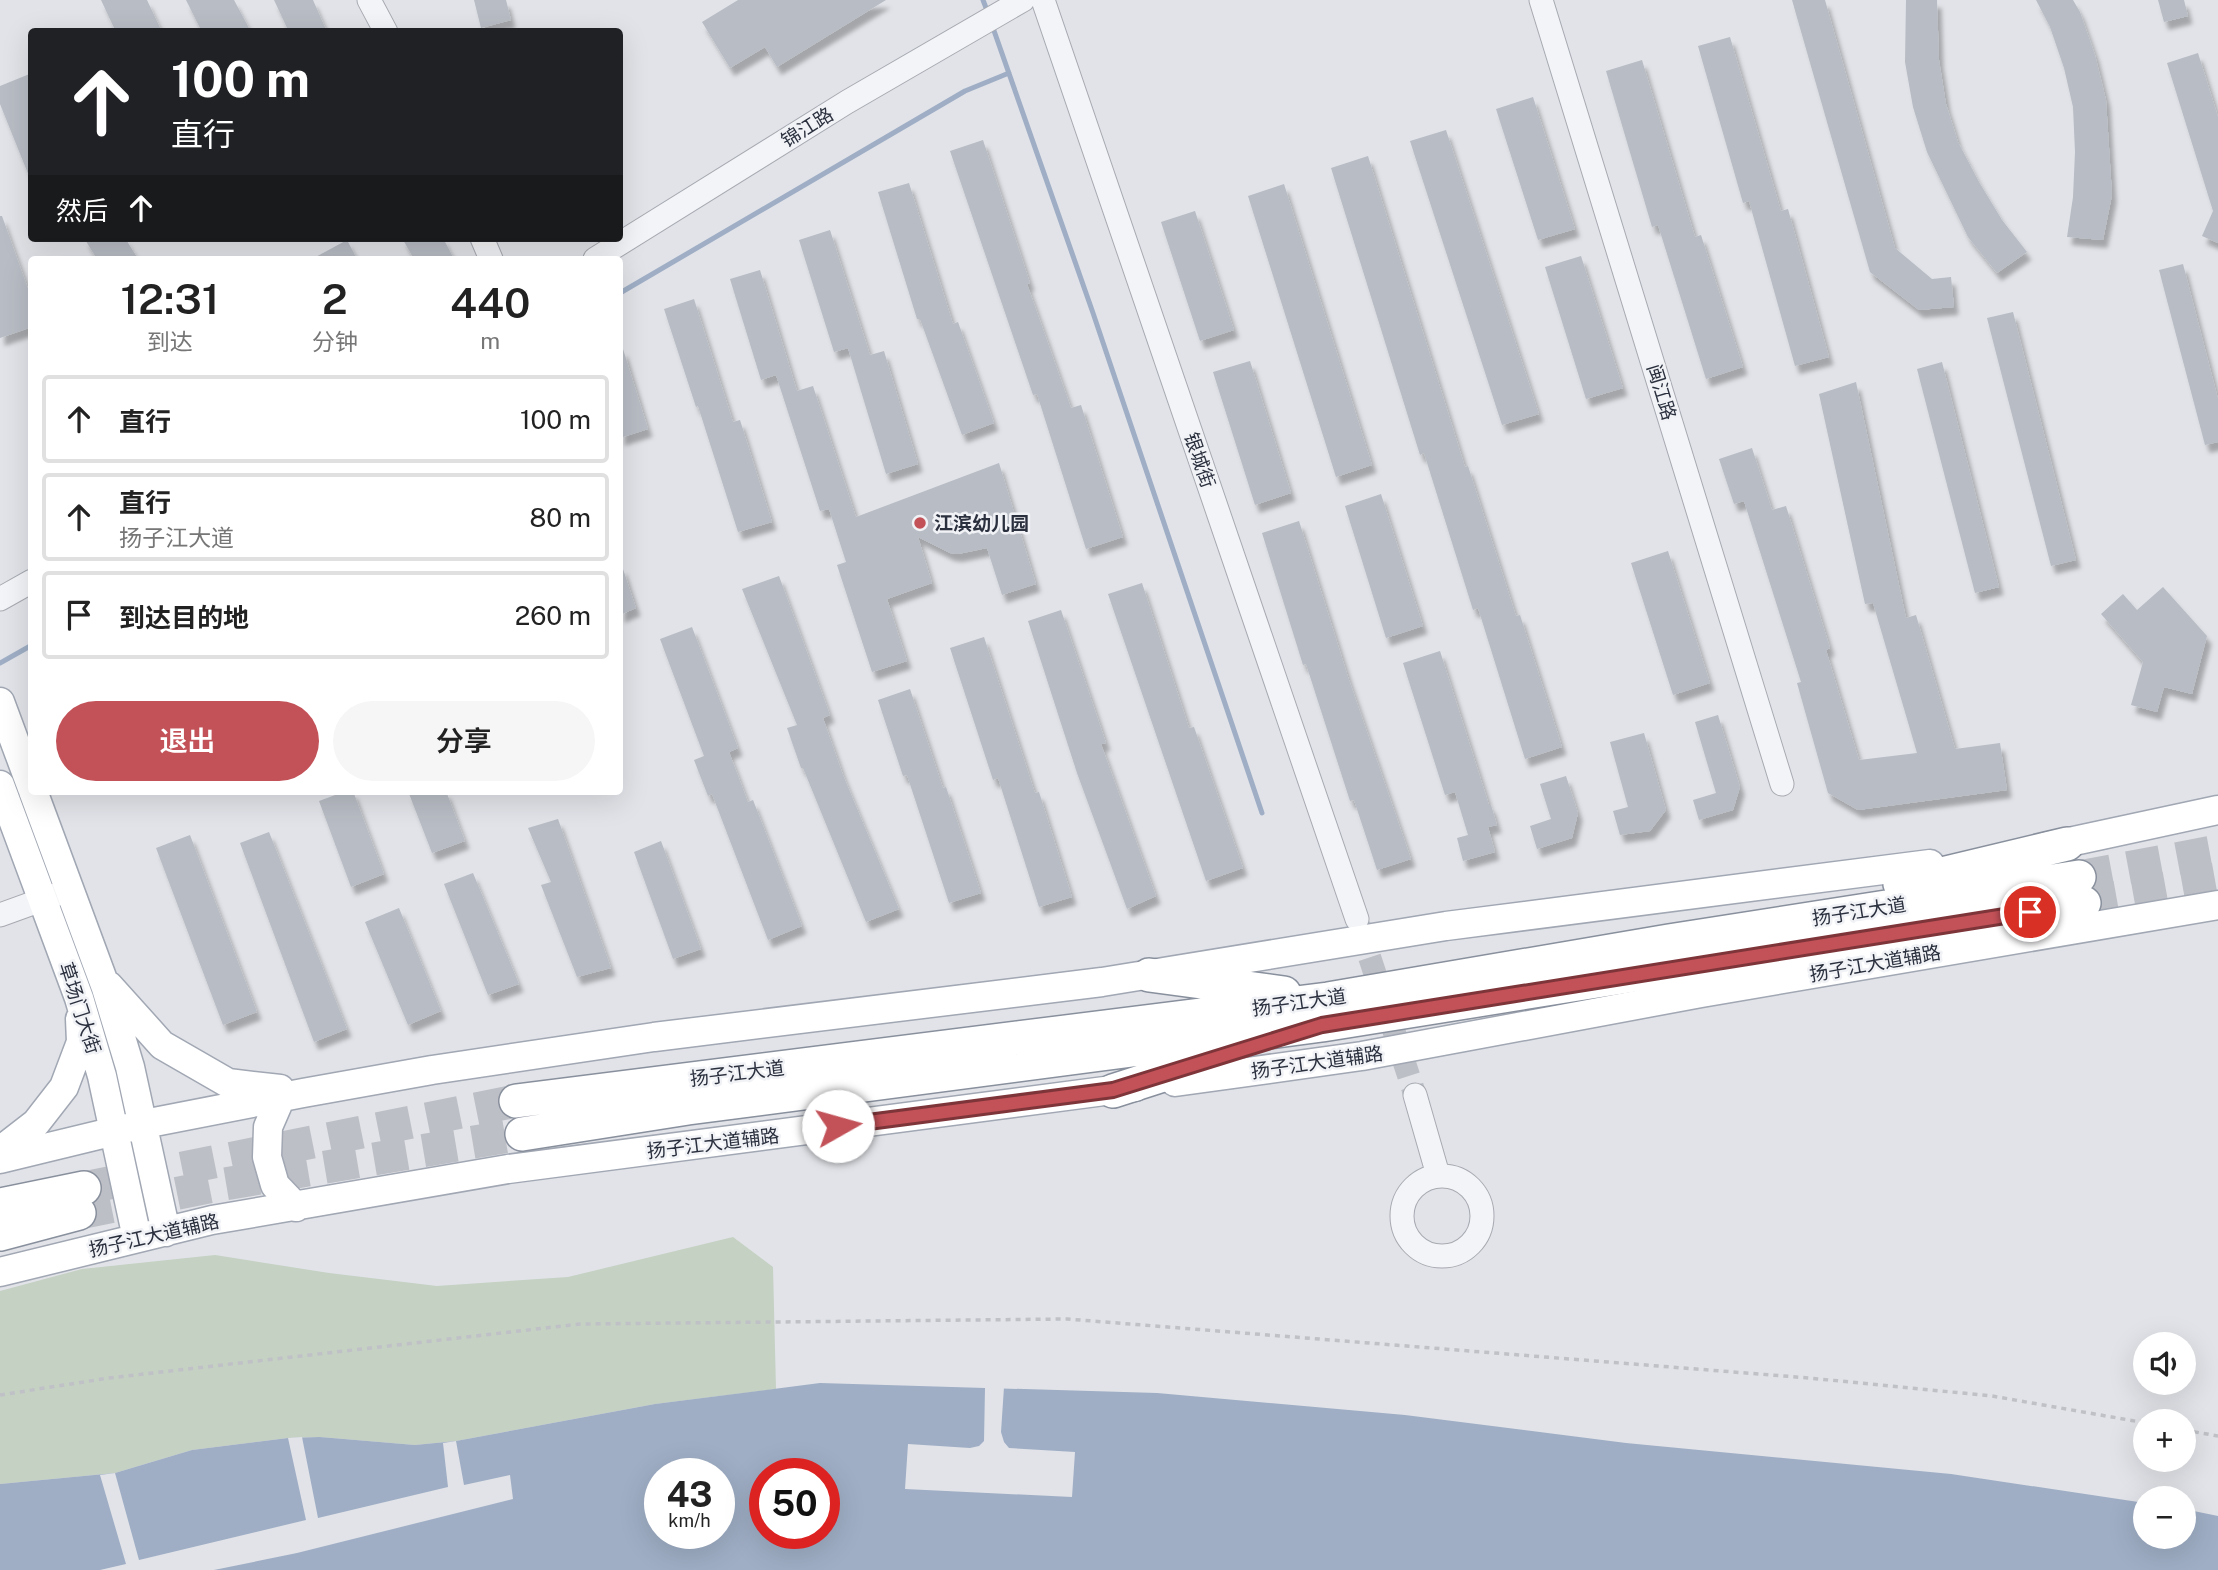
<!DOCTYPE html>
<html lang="zh">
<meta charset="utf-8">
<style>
body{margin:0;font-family:"Public Sans","Noto Sans SC",sans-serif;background:#f6f6f6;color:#222;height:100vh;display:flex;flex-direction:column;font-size:26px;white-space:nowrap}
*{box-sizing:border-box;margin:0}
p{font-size:23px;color:#767676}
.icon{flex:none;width:38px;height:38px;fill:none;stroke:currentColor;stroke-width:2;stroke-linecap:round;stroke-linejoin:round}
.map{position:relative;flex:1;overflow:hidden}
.details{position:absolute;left:28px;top:256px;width:595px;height:539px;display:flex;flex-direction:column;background:#fff;border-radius:7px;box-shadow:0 7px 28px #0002}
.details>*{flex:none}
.guide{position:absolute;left:28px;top:28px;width:595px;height:214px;border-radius:7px;box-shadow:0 7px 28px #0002;background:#202124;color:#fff;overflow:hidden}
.buttons{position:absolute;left:2133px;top:1332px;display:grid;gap:14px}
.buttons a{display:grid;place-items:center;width:63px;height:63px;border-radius:50%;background:#fff;box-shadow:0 7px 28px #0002;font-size:35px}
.speed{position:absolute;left:644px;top:1458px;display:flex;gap:14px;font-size:35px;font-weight:700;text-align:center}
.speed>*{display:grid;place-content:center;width:91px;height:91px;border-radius:50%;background:#fff;box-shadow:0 7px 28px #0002;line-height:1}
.speed small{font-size:18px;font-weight:400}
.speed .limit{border:10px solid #d22;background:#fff;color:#111}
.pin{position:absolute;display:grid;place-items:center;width:60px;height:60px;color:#fff;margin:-30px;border:4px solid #fff;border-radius:50%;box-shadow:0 2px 7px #0007}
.me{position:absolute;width:77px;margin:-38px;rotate:83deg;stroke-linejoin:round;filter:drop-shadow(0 0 5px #0008)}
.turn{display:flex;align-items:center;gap:24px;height:147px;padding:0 28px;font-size:32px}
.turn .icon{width:91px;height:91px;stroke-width:2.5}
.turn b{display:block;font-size:49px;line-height:60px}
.then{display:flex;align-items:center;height:66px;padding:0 28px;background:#0003;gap:14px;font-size:26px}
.eta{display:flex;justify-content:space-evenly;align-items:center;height:119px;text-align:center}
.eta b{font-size:42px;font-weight:600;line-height:49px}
.button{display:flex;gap:14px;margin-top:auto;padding:14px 28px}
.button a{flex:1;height:80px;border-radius:42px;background:#c25158;color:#fff;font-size:28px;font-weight:600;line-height:80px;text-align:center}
.button a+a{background:#f6f6f6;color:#222}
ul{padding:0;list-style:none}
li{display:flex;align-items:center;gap:21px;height:88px;margin:0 14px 10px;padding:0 14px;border:4px solid #e0e0e0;border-radius:7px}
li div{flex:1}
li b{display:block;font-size:26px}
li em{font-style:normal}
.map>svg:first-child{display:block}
</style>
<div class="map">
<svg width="2218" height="1570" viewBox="0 0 2218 1570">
<defs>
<filter id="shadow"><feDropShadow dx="4.5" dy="8" stdDeviation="2" flood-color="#0004"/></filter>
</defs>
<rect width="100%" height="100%" fill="#e1e3e8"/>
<path fill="#c5d1c3" d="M733,1237L773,1267L776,1389L655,1404L456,1441L415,1445L320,1437L288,1438L192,1450L115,1473L0,1484V1291L82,1269L215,1255L329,1273L437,1286L568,1277Z"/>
<path fill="#9faec5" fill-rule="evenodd" d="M820,1383L1157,1393L1405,1415L1626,1443L1951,1474L2145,1503L2146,1536H2184V1509L2218,1516V1570H0V1484L115,1473L192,1450L288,1438L320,1437L415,1445L456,1441L655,1404ZM660,1474H719V1533H660ZM765,1474H824V1533H765Z"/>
<path fill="#e1e3e8" d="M1004,1387L1001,1432L1004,1442L1009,1448L1075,1452L1072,1497L905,1489L908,1444L970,1448L979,1446L984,1441L985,1388Z
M302,1437L318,1518L448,1487L443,1443L456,1441L464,1485L510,1475L513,1499L297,1553L214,1570H100L126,1564L100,1475L115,1473L139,1560L306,1520L288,1438Z"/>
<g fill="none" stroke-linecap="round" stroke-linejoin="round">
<path stroke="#9faec5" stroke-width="5" d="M983,0L988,13
M992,25L1093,313L1262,813
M620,293L965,91L1009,73
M0,663L32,645"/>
</g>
<path fill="#b8bcc4" filter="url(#shadow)" d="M101,0H147L162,32H116Z
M186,0H234L251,32H202Z
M274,0H313L327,32H289Z
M474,0H506L511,20L481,28Z
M738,0H886L777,67L765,47L730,68L702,22Z
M1792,0H1825L1895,248L1932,279L1951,277L1954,307L1919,310L1870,272Z
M1906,0H1937L1939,60L1946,104L1958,142L1979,182L2002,220L2027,252L1997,273L1968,237L1927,152L1913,107L1905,62Z
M2036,0H2073L2080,12L2095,55L2106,100L2112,195L2103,240L2067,237L2073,197L2075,152L2073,107L2064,68L2050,27Z
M2158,0H2184L2188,16L2164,22Z
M1730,37L1781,211L1788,209L1829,357L1795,366L1749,201L1743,203L1698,46Z
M2198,53L2218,117V243L2202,236L2213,211L2167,63Z
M1642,60L1695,237L1701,235L1743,367L1706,379L1658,225L1652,227L1606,71Z
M32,73V181H31L0,104V86Z
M1533,97L1575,229L1538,240L1496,109Z
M1446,130L1539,414L1502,425L1410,141Z
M983,140L1030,283L1027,284L1071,408L1081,405L1123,537L1086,549L1037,394L1033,395L950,151Z
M1368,156L1465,467L1468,466L1516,616L1520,615L1562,747L1525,759L1478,608L1473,610L1424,453L1420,455L1331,168Z
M909,183L953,324L958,322L994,423L962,435L920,319H917L878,192Z
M1284,184L1372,465L1336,477L1248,196Z
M1195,211L1234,330L1200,341L1161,222Z
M0,216H2L32,300V327L0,338Z
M830,230L870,355L884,351L918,464L886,474L848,348L834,352L799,240Z
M84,238H125L138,259H97Z
M402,238H443L454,259H414Z
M347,240L357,259H312Z
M1581,256L1623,388L1586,399L1545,267Z
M2183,264L2218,399V442L2205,445L2159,270Z
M760,270L797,391L813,386L856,517L999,463L1036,584L1002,595L987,548L958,554L950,553L918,537L932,583L887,599L907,661L872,672L837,565L846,562L829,509L820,511L776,375L761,380L730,279Z
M694,299L733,422L740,420L772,522L738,532L698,406L696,407L664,309Z
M2013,312L2076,560L2051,566L1987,318Z
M620,349H623L648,429L620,438Z
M1250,361L1291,493L1255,505L1213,372Z
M1942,362L1999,587L1975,593L1917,369Z
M1856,382L1906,618L1916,615L1955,749L2000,743L2007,790L1858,810L1828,793L1797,683L1801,682L1744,501L1734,504L1719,459L1752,448L1772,510L1786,506L1830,648L1826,650L1859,760L1917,753L1873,603L1865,604L1819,394Z
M1381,494L1423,626L1386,638L1345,506Z
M1299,521L1348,677L1411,859L1377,870L1354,800L1350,801L1306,664L1303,665L1262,533Z
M1668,551L1710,683L1673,695L1631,563Z
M622,566L636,608L620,615V567Z
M779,576L830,715L823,718L843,775L899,909L866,922L803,768H801L787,728L797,725L742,589Z
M1142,583L1189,728L1194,727L1243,868L1206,881L1108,594Z
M2163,587L2207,636L2192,694L2164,687L2157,712L2131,705L2143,662L2101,614L2123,594L2137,610Z
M1061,610L1106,743L1101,744L1156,896L1127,909L1077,773L1028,621Z
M692,627L738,748L729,752L748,802L753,800L802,926L768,940L712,794L708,796L694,760L704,756L660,639Z
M984,637L1035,793L1039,792L1072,897L1039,907L998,778L993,780L950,648Z
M1440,651L1489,805H1491L1497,825L1488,827L1495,852L1463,861L1457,838L1468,835L1455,792L1445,795L1403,663Z
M910,689L943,788L946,787L981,893L949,903L907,775L903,776L878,700Z
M1718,715L1740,787L1733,810L1699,820L1693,800L1716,793L1695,722Z
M1644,733L1666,810L1650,831L1620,835L1613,811L1628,807L1610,742Z
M1566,776L1578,813L1572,838L1537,849L1530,826L1551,819L1540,784Z
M346,791H353L384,874L351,887L319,801Z
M408,791H446L465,841L432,853Z
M558,819L611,968L577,977L541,885L551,882L528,828Z
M269,832L347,1029L314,1042L240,843Z
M190,835L257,1012L223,1025L156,848Z
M661,841L701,949L673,959L634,852Z
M473,873L519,984L488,995L444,884Z
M399,908L441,1011L408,1025L365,922Z"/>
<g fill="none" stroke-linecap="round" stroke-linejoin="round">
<path stroke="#bdbfc6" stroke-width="23" stroke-dasharray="23 11" stroke-linecap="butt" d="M1359,925L1415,1095"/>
<path stroke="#bdbfc6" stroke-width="33" stroke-dasharray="33 17" stroke-linecap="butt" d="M2079,877L2218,851
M2084,903L2218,879
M84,1188L516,1101
M79,1213L219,1185L522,1134"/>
<g stroke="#a7aab2" stroke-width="25">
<path id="minor" d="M369,0L386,32
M1043,0L1357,919
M1541,0L1782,784
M482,238L491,259
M595,259L847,102L1023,0
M0,599L32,581
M0,915L69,890
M1415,1095L1438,1175
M1402 1216a40 40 0 1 1 80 0a40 40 0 1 1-80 0Z"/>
</g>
<g stroke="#a1a7b3" stroke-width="31">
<path id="major" d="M0,702L32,788
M0,785L79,998L102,1076L137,1238
M33,791L106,988L130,1067L166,1232
M2046,847L2218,810
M109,986L162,1045L228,1083L280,1089
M1175,1082L1362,1056L1701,993L2218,905
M281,1097L268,1127L267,1157L275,1185L296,1207
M0,1151L36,1123L64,1087L81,1042L80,1019
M0,1159L144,1124L303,1093L432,1070L654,1037L1102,982L1446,926L1930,864
M0,1272L212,1220L508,1169L1135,1087"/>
</g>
<g stroke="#89909d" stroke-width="36">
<path id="highway" d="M1900,884L2067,844
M1149,975L1284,993
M1113,1091L1228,1054
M516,1101L1328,999L1669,941L2079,877
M522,1134L688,1108L1322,1025L2084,903
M0,1205L84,1188
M0,1234L79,1213"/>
</g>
<path stroke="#bfc1c7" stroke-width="3.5" stroke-dasharray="5 5" stroke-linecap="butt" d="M0,1395L109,1378L580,1324L1067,1319L1809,1378L1992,1396L2146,1423
M2184,1430L2218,1436"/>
<use href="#minor" stroke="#f3f4f7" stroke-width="23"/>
<use href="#major" stroke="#fff" stroke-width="28"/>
<use href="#highway" stroke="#fff" stroke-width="33"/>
</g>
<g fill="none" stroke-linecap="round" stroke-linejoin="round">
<g stroke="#7e3539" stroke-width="18">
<path id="route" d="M838,1126L1113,1090L1322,1025L2030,912"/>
</g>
<use href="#route" stroke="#c25158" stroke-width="12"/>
</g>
<circle fill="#c25158" stroke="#f0f2f6" stroke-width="2.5" cx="920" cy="523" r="7"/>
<g text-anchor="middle" stroke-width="5" stroke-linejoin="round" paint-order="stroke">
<g font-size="19" fill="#2b303e" stroke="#f0f2f6">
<text transform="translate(807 127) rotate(-32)" y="7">锦江路</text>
<text transform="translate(1662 392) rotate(73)" y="7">闽江路</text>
<text transform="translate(1200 460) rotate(71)" y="7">银城街</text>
<text transform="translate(1859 911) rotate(-9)" y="7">扬子江大道</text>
<text transform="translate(1875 963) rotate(-10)" y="7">扬子江大道辅路</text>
<text transform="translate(1299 1002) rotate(-8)" y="7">扬子江大道</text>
<text transform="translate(80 1008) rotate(72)" y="7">草场门大街</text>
<text transform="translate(1317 1062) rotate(-8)" y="7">扬子江大道辅路</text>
<text transform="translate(737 1073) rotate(-7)" y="7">扬子江大道</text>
<text transform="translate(713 1143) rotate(-7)" y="7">扬子江大道辅路</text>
<text transform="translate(154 1235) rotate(-13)" y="7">扬子江大道辅路</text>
</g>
<g font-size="19" font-weight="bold" fill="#2b303e" stroke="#f0f2f6" text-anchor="start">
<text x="934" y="530">江滨幼儿园</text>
</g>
</g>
</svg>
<div class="buttons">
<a><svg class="icon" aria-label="sound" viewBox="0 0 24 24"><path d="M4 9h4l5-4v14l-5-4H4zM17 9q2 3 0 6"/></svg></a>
<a>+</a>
<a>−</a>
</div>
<div class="speed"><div>43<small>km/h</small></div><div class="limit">50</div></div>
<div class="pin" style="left:2030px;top:912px;background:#d93025"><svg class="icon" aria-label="arrive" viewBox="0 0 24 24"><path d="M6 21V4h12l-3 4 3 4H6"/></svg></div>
<svg class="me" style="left:838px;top:1126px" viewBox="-20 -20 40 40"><circle r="19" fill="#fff"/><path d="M0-13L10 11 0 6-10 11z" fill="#c25158"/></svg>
<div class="guide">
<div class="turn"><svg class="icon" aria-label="ahead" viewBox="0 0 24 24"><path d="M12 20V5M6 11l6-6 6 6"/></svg><div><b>100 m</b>直行</div></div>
<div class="then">然后<svg class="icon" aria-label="ahead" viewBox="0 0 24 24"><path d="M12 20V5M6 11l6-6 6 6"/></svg></div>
</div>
<section class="details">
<div class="eta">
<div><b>12:31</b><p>到达</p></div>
<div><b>2</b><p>分钟</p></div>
<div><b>440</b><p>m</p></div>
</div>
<ul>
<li><svg class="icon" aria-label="ahead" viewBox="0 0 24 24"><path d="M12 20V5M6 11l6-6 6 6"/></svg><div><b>直行</b></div><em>100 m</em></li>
<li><svg class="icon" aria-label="ahead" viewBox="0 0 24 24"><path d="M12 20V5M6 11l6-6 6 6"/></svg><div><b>直行</b><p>扬子江大道</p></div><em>80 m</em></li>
<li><svg class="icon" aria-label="arrive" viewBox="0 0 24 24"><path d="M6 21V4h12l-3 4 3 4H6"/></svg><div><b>到达目的地</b></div><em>260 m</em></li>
</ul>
<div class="button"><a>退出</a><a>分享</a></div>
</section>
</div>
